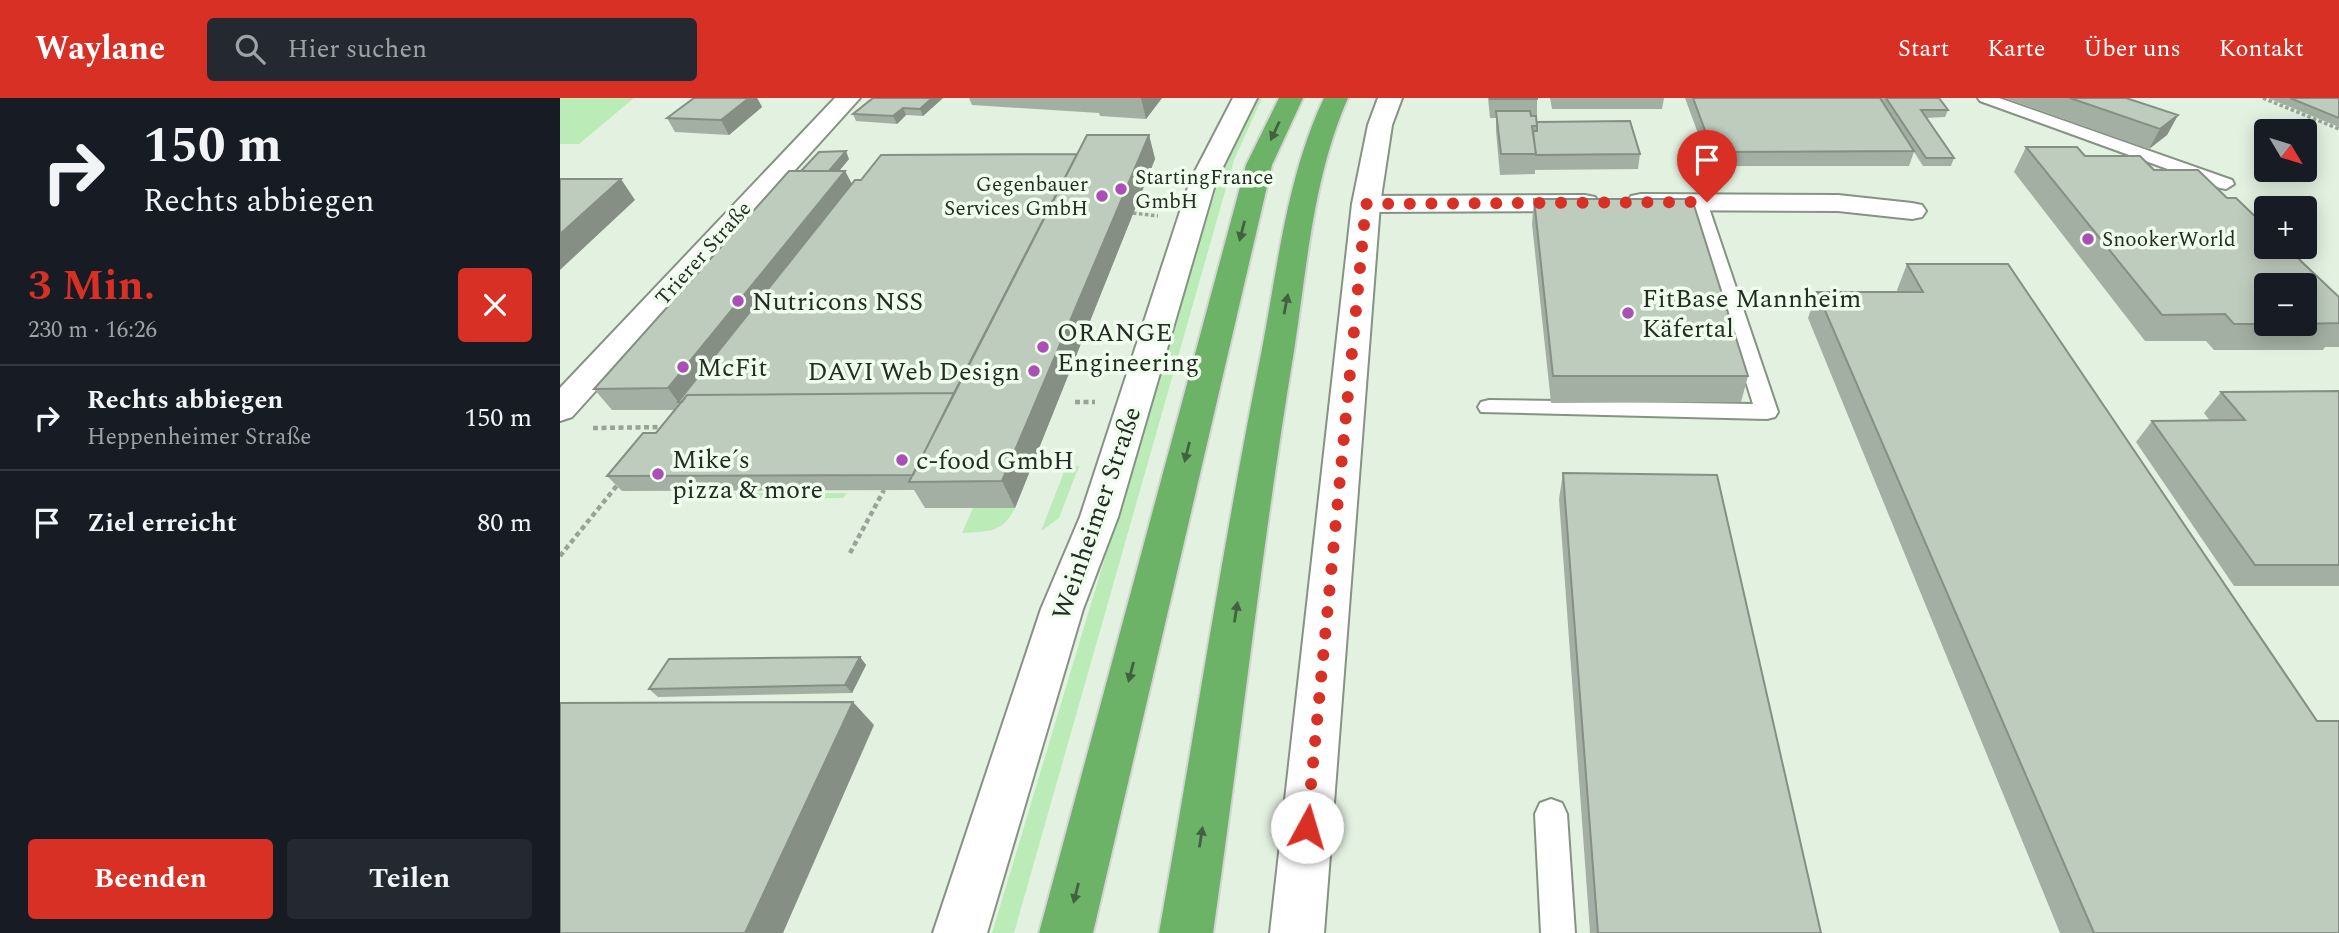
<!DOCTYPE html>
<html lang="de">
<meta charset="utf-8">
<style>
body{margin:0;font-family:Spectral,serif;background:#242831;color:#f1f3f6;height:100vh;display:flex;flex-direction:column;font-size:26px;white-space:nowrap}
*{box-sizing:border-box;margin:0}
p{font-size:23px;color:#9ea1a6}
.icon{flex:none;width:38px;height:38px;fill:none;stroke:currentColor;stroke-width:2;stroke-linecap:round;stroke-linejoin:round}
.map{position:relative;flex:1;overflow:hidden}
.drawer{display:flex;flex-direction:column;background:#171b24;width:560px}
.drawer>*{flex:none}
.top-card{background:#171b24;color:#f1f3f6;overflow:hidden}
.needle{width:46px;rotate:128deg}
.buttons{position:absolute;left:1694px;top:21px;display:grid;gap:14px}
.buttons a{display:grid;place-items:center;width:63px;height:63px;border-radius:7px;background:#171b24;box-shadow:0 4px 18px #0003;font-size:35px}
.pin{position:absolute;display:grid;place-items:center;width:60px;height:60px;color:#fff;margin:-72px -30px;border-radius:50% 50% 50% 0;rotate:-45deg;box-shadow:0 0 7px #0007}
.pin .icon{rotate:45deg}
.me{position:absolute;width:77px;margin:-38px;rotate:6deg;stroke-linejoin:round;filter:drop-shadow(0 0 5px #0008)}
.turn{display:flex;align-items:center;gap:24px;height:147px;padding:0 28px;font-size:32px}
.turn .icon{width:91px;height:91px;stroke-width:2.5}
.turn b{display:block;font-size:49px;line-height:60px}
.round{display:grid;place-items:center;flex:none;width:74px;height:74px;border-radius:7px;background:#242831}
.head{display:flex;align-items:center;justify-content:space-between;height:119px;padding:0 28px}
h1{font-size:42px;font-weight:700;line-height:52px;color:#d93025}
.cta{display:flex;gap:14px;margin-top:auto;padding:14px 28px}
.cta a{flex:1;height:80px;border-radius:7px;background:#d93025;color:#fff;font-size:28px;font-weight:700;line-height:80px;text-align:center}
.cta a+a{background:#242831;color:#f1f3f6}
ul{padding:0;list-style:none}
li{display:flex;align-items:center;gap:21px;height:105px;padding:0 28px;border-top:2px solid #363941}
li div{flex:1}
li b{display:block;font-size:26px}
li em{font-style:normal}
header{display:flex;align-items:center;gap:42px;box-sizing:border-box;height:98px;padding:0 35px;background:#d93025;color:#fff}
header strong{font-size:33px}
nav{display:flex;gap:38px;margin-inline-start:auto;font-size:24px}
.search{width:490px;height:63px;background:#242831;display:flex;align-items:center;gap:18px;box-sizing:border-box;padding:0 24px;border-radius:7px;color:#9ea1a6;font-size:26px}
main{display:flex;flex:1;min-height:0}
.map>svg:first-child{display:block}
</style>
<header>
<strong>Waylane</strong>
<div class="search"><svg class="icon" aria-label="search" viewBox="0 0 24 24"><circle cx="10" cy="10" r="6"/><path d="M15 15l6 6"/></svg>Hier suchen</div>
<nav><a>Start</a><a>Karte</a><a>Über uns</a><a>Kontakt</a></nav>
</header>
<main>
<section class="drawer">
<div class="top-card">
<div class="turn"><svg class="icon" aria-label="right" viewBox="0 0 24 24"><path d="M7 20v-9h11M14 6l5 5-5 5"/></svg><div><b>150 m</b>Rechts abbiegen</div></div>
</div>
<div class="head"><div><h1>3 Min.</h1><p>230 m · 16:26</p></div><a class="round" style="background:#d93025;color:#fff"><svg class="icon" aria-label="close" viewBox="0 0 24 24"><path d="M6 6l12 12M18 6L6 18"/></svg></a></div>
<ul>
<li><svg class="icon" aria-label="right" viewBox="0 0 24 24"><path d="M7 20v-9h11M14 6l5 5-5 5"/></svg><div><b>Rechts abbiegen</b><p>Heppenheimer Straße</p></div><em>150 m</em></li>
<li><svg class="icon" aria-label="arrive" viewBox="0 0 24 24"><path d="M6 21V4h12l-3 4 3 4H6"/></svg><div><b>Ziel erreicht</b></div><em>80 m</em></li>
</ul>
<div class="cta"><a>Beenden</a><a>Teilen</a></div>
</section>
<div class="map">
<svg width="1779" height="835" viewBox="0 0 1779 835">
<rect width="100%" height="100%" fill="#e3f1e1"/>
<path fill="#bbebb6" d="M0,0H74L19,46H0Z
M695,0H702L674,62L454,835H432L666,57Z
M519,368L499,420L481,433L506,369Z
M148,395H287L283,400L144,401Z
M413,410H455C442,436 428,433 402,435Z"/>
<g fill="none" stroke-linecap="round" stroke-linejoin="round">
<g stroke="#869384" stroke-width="4">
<path id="service" d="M1418,0H1439L1672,82L1674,86L1666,91L1660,90L1420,3Z
M1138,99L1147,104L1218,314L1215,319L1207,321L921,314L918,309L921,304L929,302L1193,306L1129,104Z
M991,701L1002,705L1007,716L1015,835H981L975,716L980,705Z"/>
</g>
<g stroke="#869384" stroke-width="4">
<path id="minor" d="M275,0H300L12,319L0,323V290Z
M1081,96L1278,97L1352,105L1362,107L1366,113L1362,119L1352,121L1278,113L1081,112L1071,110L1067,104L1071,98Z
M1025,97L1035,99L1039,105L1035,111L1025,113L806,114L796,112L792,106L796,100L806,98Z"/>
</g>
<g stroke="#869384" stroke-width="4">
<path id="tertiary" d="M673,0H697L656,83L558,419L523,511L427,835H373L481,511L520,419L630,83Z
M818,0H842L832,27L820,106L764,835H710L792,106L808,27Z"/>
</g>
<g stroke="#d3d5d3" stroke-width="4">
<path id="trunk" d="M719,0H743L712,67L533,835H479L686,67Z
M764,0H788C753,79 747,169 734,253C702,446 681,641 653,835H599C634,640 663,445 702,251C718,167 727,78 764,0Z"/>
</g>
<path stroke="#99a397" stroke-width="3.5" stroke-dasharray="3.5 2.5" stroke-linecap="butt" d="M1703,0L1779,31
M573,115L598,118"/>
<path stroke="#99a397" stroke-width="4.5" stroke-dasharray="5 3.5" stroke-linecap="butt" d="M515,304H535
M33,330L105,329
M290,455L324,392
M0,458L59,385"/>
<use href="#service" fill="#fff" fill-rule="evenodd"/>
<use href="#minor" fill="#fff" fill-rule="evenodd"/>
<use href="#tertiary" fill="#fff" fill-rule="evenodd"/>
<use href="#trunk" fill="#6cb368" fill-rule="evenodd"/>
</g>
<path fill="#a3afa3" d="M134,0H197L202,9L169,37L115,34L107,20Z
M383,0L363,18L346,17L337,26L296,23L293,16Z
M409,0H602L586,21L540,18L539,15L412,7Z
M928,0H977V24L1080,56L1078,71L975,72V76L940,77L936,33V20H930Z
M990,0H1104L1102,11H992Z
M1125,0H1379L1388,12L1385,19L1366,20L1394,60L1391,68H1363L1354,54L1349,68H1150Z
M1445,0H1566L1618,17L1607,37L1589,51Z
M1708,0H1779V29Z
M589,37L595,61L455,410H365L354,392L62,393L47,378L96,335L115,312H52L34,291L241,73L289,61L279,73H285L292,86L301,82L517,56Z
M1466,49L1525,58L1594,72L1667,100L1779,199V249H1765L1763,252H1654L1646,243H1585L1454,74Z
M974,101L1188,278L1181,304L991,305L972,126Z
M1347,166L1757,623L1779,835H1500L1248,220L1257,194H1338L1337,192Z
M1779,293V488H1674L1576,344L1592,323H1650L1644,315L1661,294Z
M1003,375L1261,835H1030L999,401Z
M300,559L306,567L292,595L98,599L89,591Z"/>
<path fill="#858f84" d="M189,0H197L202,9L169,37L161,22Z
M372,0H383L363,18L360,11Z
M581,0H602L586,21Z
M343,10L346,17L337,26L333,18Z
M1618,17L1607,37L1589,51L1600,31Z
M589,37L595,61L455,410L442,383Z
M286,53L289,61L266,89L262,81Z
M285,73L296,94L118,304L124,312L108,290Z
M61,81L75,102L0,172V136Z
M300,559L306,567L292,595L285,587Z
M293,604L314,627L223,835H185Z"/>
<path fill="#beccbd" stroke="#858f84" stroke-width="2" d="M134,0H189L161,22L107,20Z
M313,0H372L360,11L343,10L333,18L293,16Z
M930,0H977V1H930Z
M1133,0H1320L1354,53L1153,54Z
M1326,0H1379L1388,12H1361L1394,60H1366Z
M1510,0H1566L1618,17L1600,31Z
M1730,0H1779V20Z
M936,13H970L971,18H976L977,28H972L976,56H941Z
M1070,23L1080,56L976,57L973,33H977V24Z
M527,37H589L442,383L349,384Z
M1466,49H1517L1525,58H1580L1594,72H1638L1667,100H1676L1706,129V149H1726L1779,199V225L1745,226V187H1706V226H1674L1665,216L1602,217Z
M286,53L269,73H241L259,54Z
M517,56L394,295L127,297L122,304H118L295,82H301L321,57Z
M229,73H285L108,290L34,291Z
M0,81H61L0,136Z
M974,101H1132L1188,278H993Z
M1347,166H1448L1757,623H1779V835H1534L1257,194H1363Z
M1779,293V467H1695L1592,323L1685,322L1661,294Z
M394,295L353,377L47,378L83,335H96L127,297Z
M1003,375L1157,377L1261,835H1038Z
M300,559L285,587L89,591L109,561Z
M293,604L185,835H0V605Z"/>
<defs><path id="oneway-solid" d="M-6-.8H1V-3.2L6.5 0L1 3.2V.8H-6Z" transform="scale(1.75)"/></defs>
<g fill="#416140">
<use href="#oneway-solid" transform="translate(715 33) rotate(115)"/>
<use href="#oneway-solid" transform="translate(682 133) rotate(104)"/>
<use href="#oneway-solid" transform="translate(726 206) rotate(-79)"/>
<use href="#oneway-solid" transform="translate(627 354) rotate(104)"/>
<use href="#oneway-solid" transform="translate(676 514) rotate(-81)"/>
<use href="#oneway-solid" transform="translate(571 574) rotate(104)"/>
<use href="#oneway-solid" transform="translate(641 739) rotate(-81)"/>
<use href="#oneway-solid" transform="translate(516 795) rotate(104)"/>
</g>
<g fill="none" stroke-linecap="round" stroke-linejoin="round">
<path stroke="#d93025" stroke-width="12" stroke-dasharray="0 21.6" d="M747,729L806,106L1147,104"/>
</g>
<g fill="#ab4eb8" stroke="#f0feee" stroke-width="2.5">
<circle cx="561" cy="91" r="7"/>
<circle cx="542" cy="98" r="7"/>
<circle cx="1528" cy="141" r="7"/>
<circle cx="178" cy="203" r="7"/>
<circle cx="1068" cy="215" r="7"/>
<circle cx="483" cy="249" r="7"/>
<circle cx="123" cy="269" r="7"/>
<circle cx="474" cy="273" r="7"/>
<circle cx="342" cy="362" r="7"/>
<circle cx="98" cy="376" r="7"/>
</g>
<g text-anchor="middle" stroke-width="7" stroke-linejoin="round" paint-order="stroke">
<g font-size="21" fill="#252b25" stroke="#f0feee" text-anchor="start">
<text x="575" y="86">StartingFrance<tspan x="575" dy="24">GmbH</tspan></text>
<text x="528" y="93" text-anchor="end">Gegenbauer<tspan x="528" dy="24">Services GmbH</tspan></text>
<text x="1542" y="148">SnookerWorld</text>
</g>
<g font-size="21" fill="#252b25" stroke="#f0feee">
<text transform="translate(143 155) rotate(-48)" y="7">Trierer Straße</text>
</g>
<g font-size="26" fill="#252b25" stroke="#f0feee" text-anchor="start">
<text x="1082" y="209">FitBase Mannheim<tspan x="1082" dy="30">Käfertal</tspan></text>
<text x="192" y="212">Nutricons NSS</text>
<text x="497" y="243">ORANGE<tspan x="497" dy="30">Engineering</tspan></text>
<text x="137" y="278">McFit</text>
<text x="460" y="282" text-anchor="end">DAVI Web Design</text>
<text x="112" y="370">Mike´s<tspan x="112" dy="30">pizza &amp; more</tspan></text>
<text x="356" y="371">c-food GmbH</text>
</g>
<g font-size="26" fill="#252b25" stroke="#f0feee">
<text transform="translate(536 415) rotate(-71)" y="9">Weinheimer Straße</text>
</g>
</g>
</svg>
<div class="buttons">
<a><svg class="needle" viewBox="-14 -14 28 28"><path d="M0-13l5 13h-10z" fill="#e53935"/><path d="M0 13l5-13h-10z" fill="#9ea1a6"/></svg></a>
<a>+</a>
<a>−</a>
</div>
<div class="pin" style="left:1147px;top:104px;background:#d93025"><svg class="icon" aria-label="arrive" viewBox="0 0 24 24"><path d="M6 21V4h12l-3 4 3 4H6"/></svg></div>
<svg class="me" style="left:747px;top:729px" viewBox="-20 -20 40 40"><circle r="19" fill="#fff"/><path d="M0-13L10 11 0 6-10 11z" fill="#d93025"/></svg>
</div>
</main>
